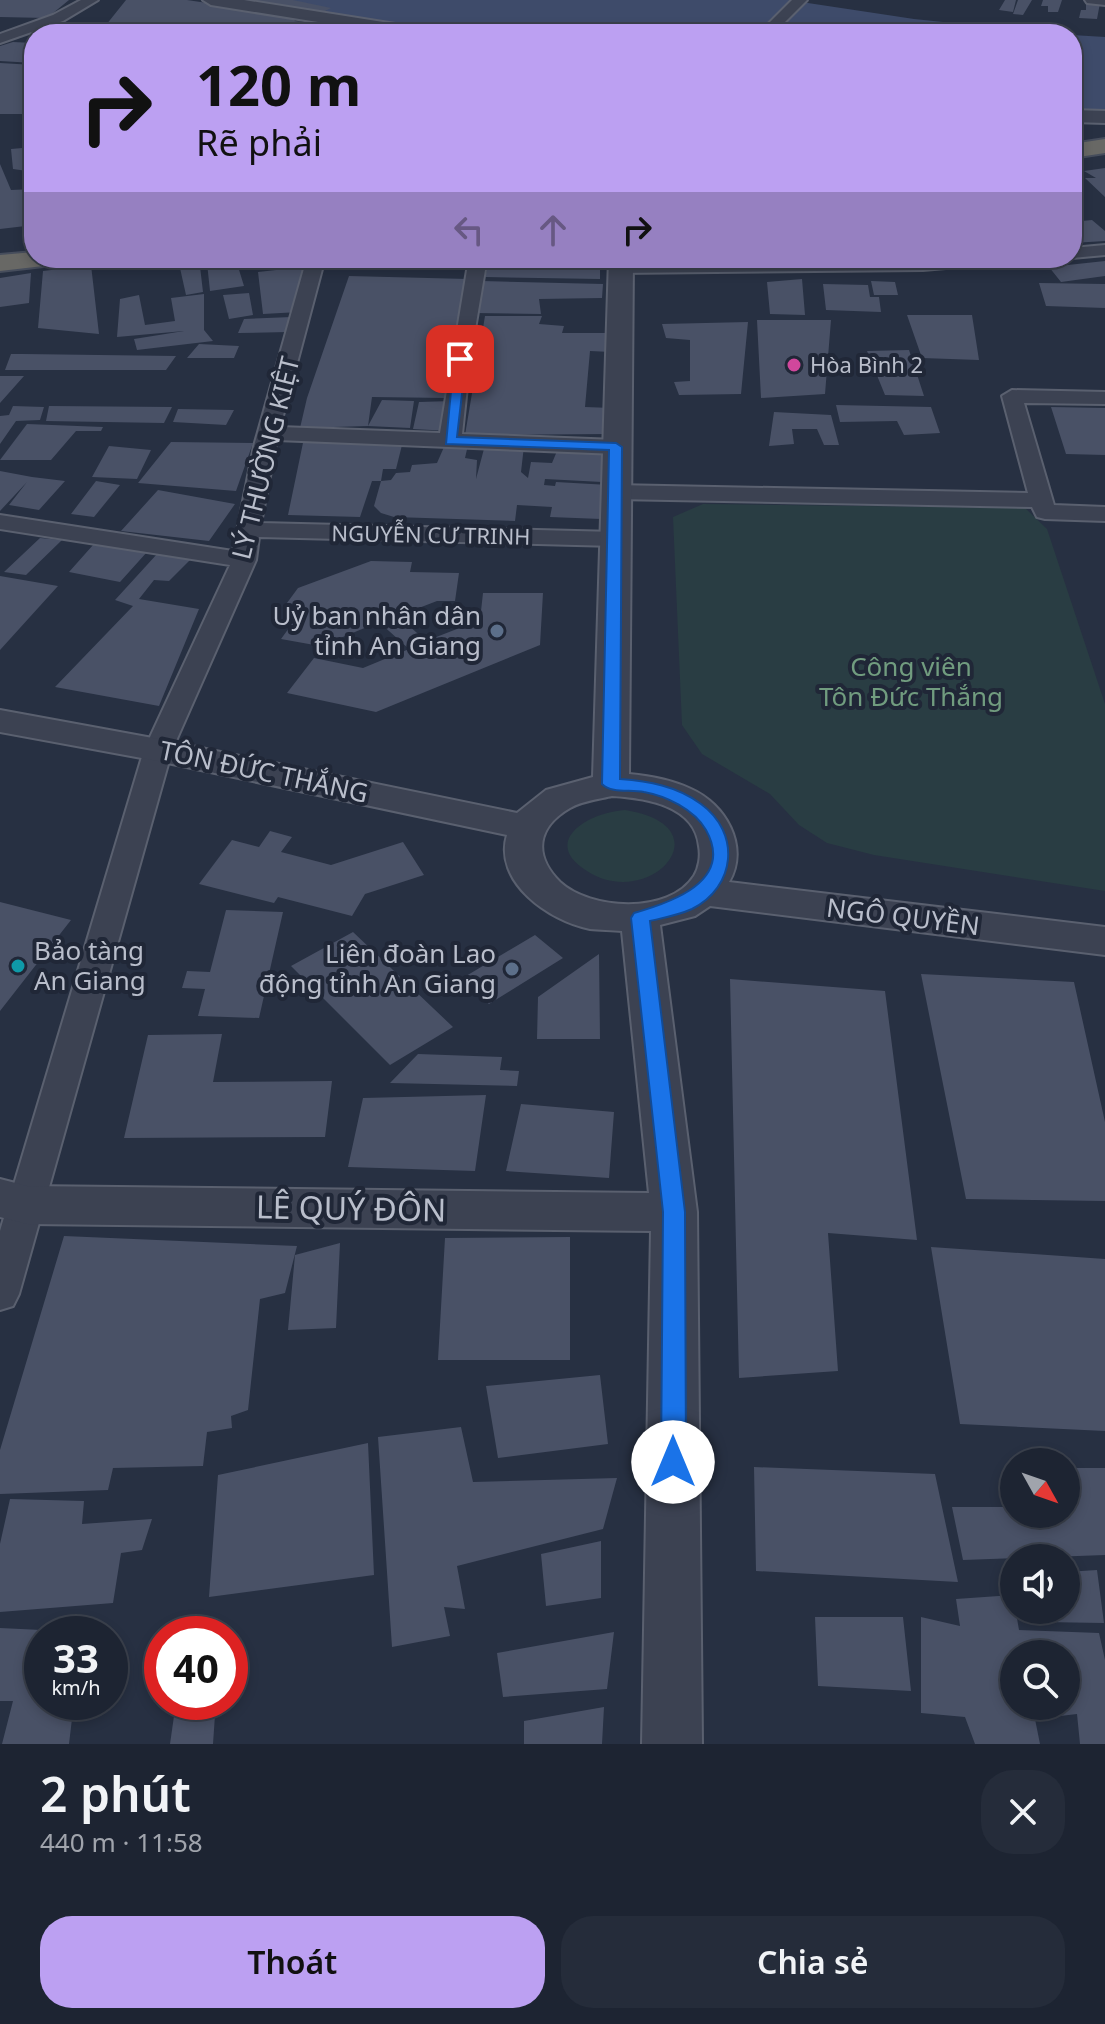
<!DOCTYPE html>
<html lang="vi">
<meta charset="utf-8">
<style>
body{margin:0;font-family:"Noto Sans",sans-serif;background:#252c3a;color:#f1f3f6;height:100vh;display:flex;flex-direction:column;font-size:30px;white-space:nowrap}
*{box-sizing:border-box;margin:0}
p{font-size:26px;color:#a0a4ac}
.icon{flex:none;width:44px;height:44px;fill:none;stroke:currentColor;stroke-width:2;stroke-linecap:round;stroke-linejoin:round}
.map{position:relative;height:1744px;overflow:hidden}
.side{display:flex;flex-direction:column;background:#1d2432;flex:1}
.side>*{flex:none}
.top-card{position:absolute;left:24px;top:24px;width:1058px;height:244px;border-radius:32px;box-shadow:0 4px 12px #0003,0 0 0 2px #3b414d;background:#bca0f2;color:#111;overflow:hidden}
.needle{width:52px;rotate:130deg}
.controls{position:absolute;left:1000px;top:1448px;display:grid;gap:16px}
.controls a{display:grid;place-items:center;width:80px;height:80px;border-radius:50%;background:#1d2432;box-shadow:0 4px 12px #0003,0 0 0 2px #3b414d;font-size:40px}
.speed{position:absolute;left:24px;top:1616px;display:flex;gap:16px;font-size:40px;font-weight:700;text-align:center}
.speed>*{display:grid;place-content:center;width:104px;height:104px;border-radius:50%;background:#1d2432;box-shadow:0 4px 12px #0003,0 0 0 2px #3b414d;line-height:1}
.speed small{font-size:20px;font-weight:400}
.speed .limit{border:12px solid #d22;background:#fff;color:#111}
.pin{position:absolute;display:grid;place-items:center;width:68px;height:68px;color:#fff;margin:-34px;border-radius:16px;box-shadow:0 4px 12px #0006}
.me{position:absolute;width:88px;margin:-44px;rotate:0deg;stroke-linejoin:round;filter:drop-shadow(0 0 6px #0008)}
.turn{display:flex;align-items:center;gap:28px;height:168px;padding:0 40px;font-size:36px}
.turn .icon{width:104px;height:104px;stroke-width:2.5}
.turn b{display:block;font-size:56px;line-height:68px}
.lanes{display:flex;align-items:center;height:76px;padding:0 40px;background:#0003;justify-content:center;gap:40px;direction:ltr}
.lanes .off{opacity:.35}
.round{display:grid;place-items:center;flex:none;width:84px;height:84px;border-radius:32px;background:#252c3a}
.headline{display:flex;align-items:center;justify-content:space-between;height:136px;padding:0 40px}
h1{font-size:48px;font-weight:600;line-height:60px}
.action{display:flex;gap:16px;margin-top:auto;padding:16px 40px}
.action a{flex:1;height:92px;border-radius:32px;background:#bca0f2;color:#111;font-size:32px;font-weight:600;line-height:92px;text-align:center}
.action a+a{background:#252c3a;color:#f1f3f6}
.map>svg:first-child{display:block}
</style>
<div class="map">
<svg width="1105" height="1744" viewBox="0 0 1105 1744">
<rect width="100%" height="100%" fill="#273042"/>
<path fill="#293d43" d="M703,504L1025,508L1047,529L1105,704V891L874,855L827,843L799,825L770,794L702,754L682,725L673,517Z
M625,810C727,826 650,912 587,871C539,841 590,812 625,810Z"/>
<path fill="#3e4b6a" d="M245,0H788L914,19L1060,34H456Z
M1072,35L1105,37V111L1072,112Z"/>
<path fill="#495166" fill-rule="evenodd" d="M0,0H69L47,18L0,17Z
M126,0H187L301,17L294,21L338,26L327,34H181L184,32L106,25Z
M237,0H293L331,8L319,14Z
M1005,0H1016L1013,12L999,10Z
M1018,0H1032L1023,15L1013,14Z
M1043,0H1062L1058,12H1048V6H1041Z
M1086,2L1100,3L1097,19L1079,18L1081,10H1086Z
M13,42L34,43V63L0,61V46Z
M0,63L34,65V114H0Z
M34,147V172L13,169L11,149Z
M0,164L11,190L34,189V225L0,229Z
M1105,168V197L1085,178H1096L1084,171Z
M1092,220L1105,231V241L1072,243V222Z
M199,258L203,292L186,295L178,259Z
M245,258H309V263L250,267Z
M365,258H436V260L423,261L425,267L415,268L413,263L369,267Z
M490,258H600V279L485,277Z
M236,260L244,286L210,291L207,263Z
M1105,261V276L1061,282L1049,267Z
M91,265L99,334L38,328L43,271Z
M312,266L305,290L297,292L299,312L263,314L258,272Z
M31,273L29,303L0,307V278Z
M349,276L468,279L448,398L372,397L368,426L300,428L307,398Z
M802,279L805,315L770,314L767,282Z
M482,281L603,284L602,298L539,299L541,314L475,313Z
M871,281L895,282L898,295H874Z
M1039,283L1105,284V308L1046,306Z
M823,284L868,285L870,297H879L881,312L826,310Z
M249,293L253,315L229,319L223,295Z
M204,294V330L213,341L137,350L134,339L184,331L117,337L120,299L139,295L145,325L175,321L171,298Z
M907,315H972L979,360L922,358Z
M485,316H542L539,324L564,326L562,333H612L611,352L590,351L585,407L612,408L609,434L465,435Z
M292,317L288,332L238,333L244,319Z
M757,320H831L825,394L761,398Z
M748,322L741,394L679,395L674,382L690,381V340L666,338L662,324Z
M199,344L239,346L234,358H187Z
M909,350L924,396L885,395L867,351Z
M11,354H23L176,356L166,370H5Z
M0,376H24L0,403Z
M382,400L414,401L410,428L368,426Z
M451,401L450,431L413,429L419,402Z
M836,405L931,407L940,433L904,435L897,421L840,422Z
M13,406L44,407L40,420L16,421L0,444V416L9,415Z
M49,406L172,407L164,423L46,421Z
M1051,407L1105,408V455L1066,454Z
M178,409L234,410L226,425L173,422Z
M774,412L831,415L839,445H824L817,429H792L794,444L769,446Z
M27,424L103,427L101,431H76L51,460H0Z
M304,438L403,441L396,469H383L381,481L391,480L396,473L410,472L412,465L437,463L444,447L468,445L465,458L477,460L476,479L485,445L524,446L521,472L528,478L531,462L552,463L560,444L606,445L602,482L545,479L544,485L555,486L556,482L609,485L601,519L550,517L552,507L517,505L515,521L394,517L381,513L374,506L381,481H372L360,517L288,515Z
M171,442L253,443L236,491L138,483Z
M109,446L151,450L137,479L92,477Z
M0,471L32,477L65,481L39,510L9,505L27,482L0,511Z
M96,481L120,485L94,517L71,514Z
M158,490L235,504L209,541L121,531Z
M40,538L62,540L26,575L4,572Z
M93,545L147,552L120,582L69,572Z
M157,554L192,558L169,581L154,580L139,599L199,609L159,706L55,687L133,606L115,600Z
M371,561L412,562L410,572L459,573L455,601H437L398,616L426,641L480,620L483,593H543L540,645L376,712L287,693L314,658L363,668L409,649L379,622L338,639L331,648L281,639L302,610L284,607L298,588Z
M0,576L58,586L0,650Z
M270,831L292,837L281,852L331,865L403,842L424,875L365,894L352,916L278,897L274,903L199,884L232,840L259,847Z
M0,902L71,920L0,1011Z
M226,910L283,912L259,1018L198,1016L205,989L182,988L187,971L210,972Z
M353,932L453,1027L390,1065L291,966Z
M535,935L563,958L489,1004L461,979Z
M599,954L600,1039H537L538,997Z
M921,974L1074,982L1105,1122V1201L966,1199Z
M730,979L885,991L917,1240L828,1233L838,1371L739,1378Z
M222,1034L213,1082L332,1081L325,1137L124,1138L148,1035Z
M418,1054L502,1057L500,1070L519,1071L517,1086L390,1083Z
M486,1095L475,1171L348,1167L363,1098Z
M521,1104L614,1112L609,1178L506,1171Z
M64,1236L297,1246L285,1293L260,1299L248,1410L231,1416L232,1428L207,1432L203,1466L113,1468L108,1490L0,1494V1450Z
M570,1237V1360H438L445,1238Z
M340,1243L336,1328L288,1330L295,1255Z
M931,1247L1105,1259V1431L960,1424Z
M600,1375L608,1444L498,1458L486,1386Z
M461,1427L473,1482L617,1478L603,1529L457,1566L465,1609L444,1607L450,1636L392,1647L378,1437Z
M368,1443L374,1575L209,1597L218,1475Z
M754,1467L935,1474L958,1582L756,1571Z
M1066,1468H1105V1555L963,1560L952,1507H1014V1514H1066Z
M10,1499L84,1501L82,1524L152,1519L142,1550L121,1553L113,1603L0,1612V1544Z
M601,1541V1598L546,1606L541,1554Z
M1097,1570L1104,1623L1043,1622L1042,1610H1066V1572Z
M1013,1595L1019,1630L1099,1633L1105,1660V1744H1080L1077,1714L1035,1719L1040,1744H975L965,1717L921,1713V1617L960,1626L956,1599ZM1014,1654H1066V1706H1014Z
M815,1617H903L911,1691L818,1686Z
M0,1628L83,1632V1634H42V1702H74L69,1744H2L13,1701H0Z
M614,1632L607,1689L503,1697L497,1653Z
M604,1707L602,1744H524V1721Z
M215,1715L213,1744H170L174,1716Z"/>
<g fill="none" stroke-linecap="round" stroke-linejoin="round">
<g stroke="#5a606f" stroke-width="4">
<path id="minor" d="M81,0H98L63,21L0,43V34L53,15Z
M792,0H807L773,34H758Z
M1085,0H1105V5L1087,3Z
M353,18L360,22L347,34H332Z
M1105,245V255L1072,258H1070L1072,248Z
M307,258H325L280,427L440,433L469,258H487L470,359L462,434L616,440L627,447L616,454L277,440L261,523L615,532L623,534L627,539L623,544L615,546L259,537L256,560L172,750L19,1294L13,1306L0,1310V1231L144,750L230,565L0,529V515L233,551L254,446Z
M1012,258L1003,263L923,270L618,273L609,267L618,261Z
M1012,390L1105,392V404L1024,403L1054,505L1105,507V521L1045,519L1037,517L1032,507L615,499L607,497L604,492L607,487L615,485L1028,493L1002,396Z"/>
</g>
<g stroke="#5a606f" stroke-width="4">
<path id="tertiary" d="M203,0H244L427,29L436,34H393L211,5Z
M1072,110L1105,111V123L1072,122Z
M609,258H633L629,774C650,776 672,780 691,789C725,804 750,846 729,882L1105,927V955L710,906L695,916L660,925L697,1212L702,1744H642L651,1231L27,1224L0,1217V1179L27,1186L649,1193L622,931C611,930 600,930 590,929C549,921 493,882 507,835L158,761L0,732V710L158,739L517,813L546,790L593,777ZM612,796C645,798 695,805 699,846C701,856 699,868 694,876C669,915 590,910 560,882C533,855 537,827 570,808C582,801 599,799 612,796Z"/>
</g>
<g stroke="#464d5c" stroke-width="4">
<path id="trunk" d="M1105,139V153L1072,158V144Z
M34,252V258H65L61,264L0,271V255Z"/>
</g>
<use href="#minor" fill="#3c4252" fill-rule="evenodd"/>
<use href="#tertiary" fill="#3c4252" fill-rule="evenodd"/>
<use href="#trunk" fill="#686865" fill-rule="evenodd"/>
</g>
<path fill="#1a73e8" stroke="#114b97" stroke-width="2" d="M460,356L466,359L457,437L616,443L622,447L620,779C648,781 677,786 701,804C741,833 736,887 692,909C679,915 663,918 650,921L685,1212L686,1462L682,1471L673,1474L664,1471L661,1462L663,1212L631,918L634,913C669,903 735,882 706,830C694,809 666,796 644,792C630,789 612,794 602,784L609,450L446,444L454,359Z"/>
<circle fill="#d1479c" stroke="#202737" stroke-width="3" cx="794" cy="365" r="8"/>
<g fill="#5c6f8a" stroke="#202737" stroke-width="3">
<circle cx="497" cy="631" r="8"/>
<circle cx="512" cy="969" r="8"/>
</g>
<circle fill="#0f9aa8" stroke="#202737" stroke-width="3" cx="18" cy="966" r="8"/>
<g text-anchor="middle" stroke-width="8" stroke-linejoin="round" paint-order="stroke">
<g font-size="22" fill="#b9becb" stroke="#202737" text-anchor="start">
<text x="810" y="373">Hòa Bình 2</text>
</g>
<g font-size="22" fill="#b9becb" stroke="#202737">
<text transform="translate(431 535) rotate(1)" y="8">NGUYỄN CƯ TRINH</text>
</g>
<g font-size="26" fill="#b9becb" stroke="#202737">
<text transform="translate(266 458) rotate(-76)" y="9">LÝ THƯỜNG KIỆT</text>
<text transform="translate(264 772) rotate(12)" y="9">TÔN ĐỨC THẮNG</text>
<text transform="translate(903 917) rotate(7)" y="9">NGÔ QUYỀN</text>
</g>
<g font-size="26" fill="#b9becb" stroke="#202737" text-anchor="end">
<text x="481" y="625">Uỷ ban nhân dân<tspan x="481" dy="30">tỉnh An Giang</tspan></text>
<text x="34" y="960" text-anchor="start">Bảo tàng<tspan x="34" dy="30">An Giang</tspan></text>
<text x="496" y="963">Liên đoàn Lao<tspan x="496" dy="30">động tỉnh An Giang</tspan></text>
</g>
<g font-size="26" fill="#719c7f" stroke="#202737">
<text x="911" y="676">Công viên<tspan x="911" dy="30">Tôn Đức Thắng</tspan></text>
</g>
<g font-size="32" fill="#b9becb" stroke="#202737">
<text transform="translate(351 1209) rotate(1)" y="11">LÊ QUÝ ĐÔN</text>
</g>
</g>
</svg>
<div class="controls">
<a><svg class="needle" viewBox="-14 -14 28 28"><path d="M0-13l5 13h-10z" fill="#e53935"/><path d="M0 13l5-13h-10z" fill="#a0a4ac"/></svg></a>
<a><svg class="icon" aria-label="sound" viewBox="0 0 24 24"><path d="M4 9h4l5-4v14l-5-4H4zM17 9q2 3 0 6"/></svg></a>
<a><svg class="icon" aria-label="search" viewBox="0 0 24 24"><circle cx="10" cy="10" r="6"/><path d="M15 15l6 6"/></svg></a>
</div>
<div class="speed"><div>33<small>km/h</small></div><div class="limit">40</div></div>
<div class="pin" style="left:460px;top:359px;background:#d93025"><svg class="icon" aria-label="arrive" viewBox="0 0 24 24"><path d="M6 21V4h12l-3 4 3 4H6"/></svg></div>
<svg class="me" style="left:673px;top:1462px" viewBox="-20 -20 40 40"><circle r="19" fill="#fff"/><path d="M0-13L10 11 0 6-10 11z" fill="#1a73e8"/></svg>
<div class="top-card">
<div class="turn"><svg class="icon" aria-label="right" viewBox="0 0 24 24"><path d="M7 20v-9h11M14 6l5 5-5 5"/></svg><div><b>120 m</b>Rẽ phải</div></div>
<div class="lanes"><svg class="icon off" aria-label="left" viewBox="0 0 24 24"><path d="M17 20v-9H6M10 6l-5 5 5 5"/></svg><svg class="icon off" aria-label="ahead" viewBox="0 0 24 24"><path d="M12 20V5M6 11l6-6 6 6"/></svg><svg class="icon" aria-label="right" viewBox="0 0 24 24"><path d="M7 20v-9h11M14 6l5 5-5 5"/></svg></div>
</div>
</div>
<section class="side">
<div class="headline"><div><h1>2 phút</h1><p>440 m · 11:58</p></div><a class="round"><svg class="icon" aria-label="close" viewBox="0 0 24 24"><path d="M6 6l12 12M18 6L6 18"/></svg></a></div>
<div class="action"><a>Thoát</a><a>Chia sẻ</a></div>
</section>
